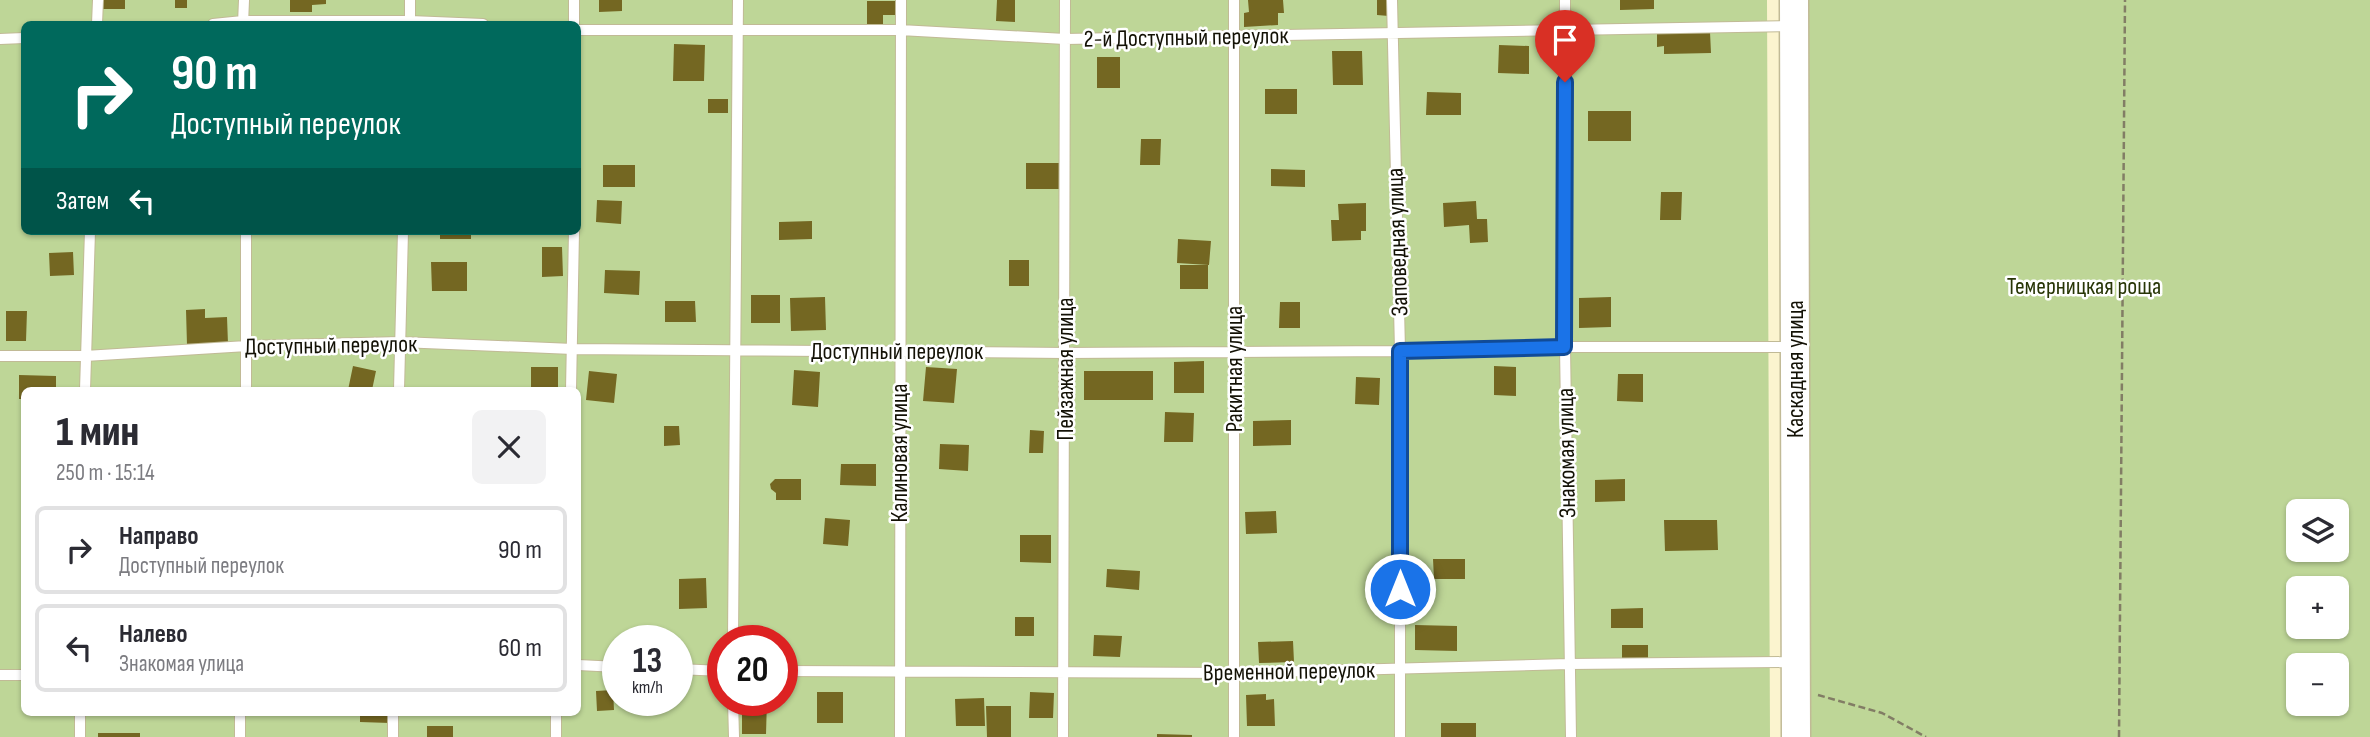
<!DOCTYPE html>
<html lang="ru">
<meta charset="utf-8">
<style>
body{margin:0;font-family:"Sofia Sans Condensed",sans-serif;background:#f2f2f3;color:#2b2b33;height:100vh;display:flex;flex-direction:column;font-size:26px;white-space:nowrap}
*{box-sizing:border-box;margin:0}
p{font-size:23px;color:#7c7c81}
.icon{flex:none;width:38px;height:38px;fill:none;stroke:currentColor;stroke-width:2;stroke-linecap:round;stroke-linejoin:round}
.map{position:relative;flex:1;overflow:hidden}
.drawer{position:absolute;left:21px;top:387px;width:560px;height:329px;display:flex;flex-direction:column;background:#fff;border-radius:10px;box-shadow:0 2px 5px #0004}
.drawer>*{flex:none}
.banner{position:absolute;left:21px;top:21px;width:560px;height:214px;border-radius:10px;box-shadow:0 2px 5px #0004;background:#00695c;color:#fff;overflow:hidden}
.buttons{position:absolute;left:2286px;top:499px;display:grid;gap:14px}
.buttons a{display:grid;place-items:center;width:63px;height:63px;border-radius:10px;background:#fff;box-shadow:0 2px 5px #0004;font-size:35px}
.speed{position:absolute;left:602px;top:625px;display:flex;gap:14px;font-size:35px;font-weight:700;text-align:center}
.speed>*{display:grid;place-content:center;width:91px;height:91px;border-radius:50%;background:#fff;box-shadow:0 2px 5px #0004;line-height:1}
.speed small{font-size:18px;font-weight:400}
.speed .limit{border:10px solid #d22;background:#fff;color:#111}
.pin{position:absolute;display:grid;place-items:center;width:60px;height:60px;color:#fff;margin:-72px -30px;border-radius:50% 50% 50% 0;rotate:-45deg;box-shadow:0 0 7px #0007}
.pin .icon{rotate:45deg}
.me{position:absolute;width:77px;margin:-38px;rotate:0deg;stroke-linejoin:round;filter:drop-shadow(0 0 5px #0008)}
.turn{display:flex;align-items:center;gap:24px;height:147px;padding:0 35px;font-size:32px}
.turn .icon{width:91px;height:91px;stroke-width:2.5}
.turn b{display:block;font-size:49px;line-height:60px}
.then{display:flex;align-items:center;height:66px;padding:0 35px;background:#0003;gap:14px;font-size:26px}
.round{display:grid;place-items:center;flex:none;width:74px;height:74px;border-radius:10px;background:#f2f2f3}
.head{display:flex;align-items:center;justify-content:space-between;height:119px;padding:0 35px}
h1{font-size:42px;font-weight:800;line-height:52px}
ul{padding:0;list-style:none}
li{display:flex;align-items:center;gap:21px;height:88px;margin:0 14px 10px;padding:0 21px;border:4px solid #e1e1e2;border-radius:10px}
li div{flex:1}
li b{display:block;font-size:26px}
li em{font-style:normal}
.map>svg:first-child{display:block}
</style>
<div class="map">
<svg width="2370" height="737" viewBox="0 0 2370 737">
<rect width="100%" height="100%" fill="#fbf4cf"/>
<path fill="#bed697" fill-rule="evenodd" d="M0,0H1767L1770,737H0ZM24,24H578V231H24ZM24,390H578V712H24ZM618,640H677V700H618ZM723,640H782V700H723Z
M1796,0H2370V737H1804ZM2298,511H2336V550H2298ZM2298,588H2336V626H2298ZM2298,665H2336V704H2298Z"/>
<path fill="#746722" d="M103,0H125V9H103Z
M175,0H187V8H175Z
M290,0H326V4L312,5V12H290Z
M599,0H622V11L599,12Z
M997,0H1015V22L996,21Z
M1248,0H1283L1284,13H1278V25L1244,27V13L1249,12Z
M1377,0H1390L1389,16L1377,15Z
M1620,0H1654V9L1620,10Z
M867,1H897V15H883V28H867Z
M1657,32H1710L1711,53L1664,54V46L1657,47Z
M674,44L705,45L704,81H673Z
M1499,45L1529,46V74L1498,73Z
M1332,51H1362L1363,85H1333Z
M1097,57H1120V88H1097Z
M1265,89H1297V114H1265Z
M1427,92L1461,93V115H1426Z
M708,99H728V113H708Z
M1588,111H1631V141H1588Z
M1141,139H1161L1160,165H1140Z
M1026,163H1063V189H1026Z
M603,165H635V187H603Z
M1271,169L1305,170V187L1271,186Z
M1661,192H1682L1681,220H1660Z
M597,200L622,201L621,224L596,222Z
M1476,201L1477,219H1487L1488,242L1470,243L1469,225L1444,227L1443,203Z
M1366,203V231H1361V240L1332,241L1331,220H1339L1338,204Z
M812,221V239L779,240V222Z
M440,231H471V239H440Z
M1178,239L1211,241L1209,265L1177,263Z
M542,247H562L563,276L542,277Z
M73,252L74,275L50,276L49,253Z
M1009,260H1029V286H1009Z
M431,262H467V291H432Z
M1180,265H1208V289H1180Z
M605,270L640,271L639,295L604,293Z
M751,295H780V323H751Z
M825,297L826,330L791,331L790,298Z
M1611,297V327L1579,328V298Z
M665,301H695L696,322H665Z
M1280,302H1300V328H1279Z
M205,309V318L227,317L228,344L187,345L186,310Z
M6,311H27L26,341H6Z
M1204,361V393H1174V362Z
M353,366L376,371L372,390H348Z
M1494,366L1516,367V396L1494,395Z
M531,367H558V390H531Z
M926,367L957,369L954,403L923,401Z
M794,370L820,372L818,407L792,405Z
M589,371L617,374L614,403L586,400Z
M1084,371H1153V400H1084Z
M1618,374H1643V402L1617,401Z
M19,375L56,376V390H24V399H19Z
M1356,377L1380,378L1379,405L1355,404Z
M1165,412L1194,413L1193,442H1164Z
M1291,420V445L1253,446V421Z
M664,426H679L680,445L664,446Z
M1030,430L1044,431L1043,453H1029Z
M940,444L969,445L968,471L939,469Z
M841,464H876V486L840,485Z
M775,479H801V500H776V493L771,489L770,484Z
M1625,479V501L1595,502V480Z
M1276,511L1277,533L1246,534L1245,512Z
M825,518L850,520L848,546L823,544Z
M1664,520H1717L1718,550L1665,551Z
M1020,535H1051V563L1020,562Z
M1433,559H1465V579H1434Z
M1107,569L1140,571L1139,590L1106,587Z
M706,578L707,608L679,609V579Z
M1643,608V628H1611V609Z
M1015,617H1034V636H1015Z
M1415,625L1457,626V651L1415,650Z
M1094,635L1122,636L1120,657L1093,656Z
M1293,641L1294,662L1259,663L1258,642Z
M1622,645H1648V660H1622Z
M613,690L614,710L597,711L596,691Z
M817,692H843V723H817Z
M1030,692L1054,693L1053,718H1029Z
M1266,694V700L1274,699L1275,726H1247L1246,695Z
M984,698L985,726H956L955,699Z
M742,700H767L766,734H742Z
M986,706H1011V737H987Z
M360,712H390V723L360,722Z
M1441,723H1476V737H1441Z
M427,726H453V737H427Z
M98,733H140V737H98Z
M1157,734L1192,735V737H1157Z"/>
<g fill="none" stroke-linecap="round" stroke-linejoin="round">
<g stroke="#c1ba96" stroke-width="12">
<path id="lane" d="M1392,0L1400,351V737
M1565,0V347L1571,737
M97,24L98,0
M213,24L243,21H410L483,24
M243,24L244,0
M410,24V0
M574,24V0
M578,30H900L1065,39L1791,26
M0,39L24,38
M246,231V390
M0,356H85L247,346L400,342L573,349L1065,353L1400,351L1565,347H1794
M85,390L90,231
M399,390L403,231
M571,390L574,231
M733,640L738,0
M578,665L618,667
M677,669L723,671
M782,671L1233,673L1569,664L1793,662
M0,675H24
M733,700L734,737
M240,712V737
M393,712V737
M556,712V737
M80,737V712
M900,737L901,0
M1063,737L1065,0
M1234,737V0"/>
</g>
<g stroke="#c1ba96" stroke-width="31">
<path id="secondary" d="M1794,0L1796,737"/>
</g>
<path stroke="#827d65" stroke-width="2.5" stroke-dasharray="7 3.5" stroke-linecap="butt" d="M1818,695L1882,713L1926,737
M2119,737L2125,0"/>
<use href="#lane" stroke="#fff" stroke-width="10"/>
<use href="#secondary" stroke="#fff" stroke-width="28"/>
</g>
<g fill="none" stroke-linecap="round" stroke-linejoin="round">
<g stroke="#114b97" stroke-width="18">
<path id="route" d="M1400,589V351L1564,347L1565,82"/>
</g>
<use href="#route" stroke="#1a73e8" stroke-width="12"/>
</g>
<g text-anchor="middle" stroke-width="5" stroke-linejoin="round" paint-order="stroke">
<g font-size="24" fill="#131105" stroke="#fff">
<text transform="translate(1186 37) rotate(-1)" y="8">2-й Доступный переулок</text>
<text transform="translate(1397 242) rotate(-92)" y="8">Заповедная улица</text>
<text transform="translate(331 345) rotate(-1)" y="8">Доступный переулок</text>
<text x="897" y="359">Доступный переулок</text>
<text transform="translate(1065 369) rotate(-90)" y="8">Пейзажная улица</text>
<text transform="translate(1234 369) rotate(-90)" y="8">Ракитная улица</text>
<text transform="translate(1795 369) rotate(-90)" y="8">Каскадная улица</text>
<text transform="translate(899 453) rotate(-90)" y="8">Калиновая улица</text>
<text transform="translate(1566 453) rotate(-91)" y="8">Знакомая улица</text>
<text transform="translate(1289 671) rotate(-1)" y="8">Временной переулок</text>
</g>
<g font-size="24" fill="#283606" stroke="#fff">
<text x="2084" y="294">Темерницкая роща</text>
</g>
</g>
</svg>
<div class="buttons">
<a><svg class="icon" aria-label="layers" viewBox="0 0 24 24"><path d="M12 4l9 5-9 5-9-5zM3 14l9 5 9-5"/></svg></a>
<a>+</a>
<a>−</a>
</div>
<div class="speed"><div>13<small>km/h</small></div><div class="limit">20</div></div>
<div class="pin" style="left:1565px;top:82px;background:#d93025"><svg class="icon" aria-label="arrive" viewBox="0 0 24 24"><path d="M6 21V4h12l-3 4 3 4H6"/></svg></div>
<svg class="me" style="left:1400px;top:589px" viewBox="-20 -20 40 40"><circle r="17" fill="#1a73e8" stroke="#fff" stroke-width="3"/><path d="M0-11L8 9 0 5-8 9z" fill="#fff"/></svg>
<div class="banner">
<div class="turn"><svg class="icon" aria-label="right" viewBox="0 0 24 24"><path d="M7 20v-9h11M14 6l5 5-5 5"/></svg><div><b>90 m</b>Доступный переулок</div></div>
<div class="then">Затем<svg class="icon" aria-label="left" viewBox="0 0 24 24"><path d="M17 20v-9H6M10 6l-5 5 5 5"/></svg></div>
</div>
<section class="drawer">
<div class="head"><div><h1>1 мин</h1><p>250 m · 15:14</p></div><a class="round"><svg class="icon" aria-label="close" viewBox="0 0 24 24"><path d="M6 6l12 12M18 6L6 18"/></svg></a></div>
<ul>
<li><svg class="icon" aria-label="right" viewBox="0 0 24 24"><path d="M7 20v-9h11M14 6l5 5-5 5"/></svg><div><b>Направо</b><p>Доступный переулок</p></div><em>90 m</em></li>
<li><svg class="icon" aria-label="left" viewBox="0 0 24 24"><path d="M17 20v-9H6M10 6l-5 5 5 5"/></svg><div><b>Налево</b><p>Знакомая улица</p></div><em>60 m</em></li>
</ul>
</section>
</div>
